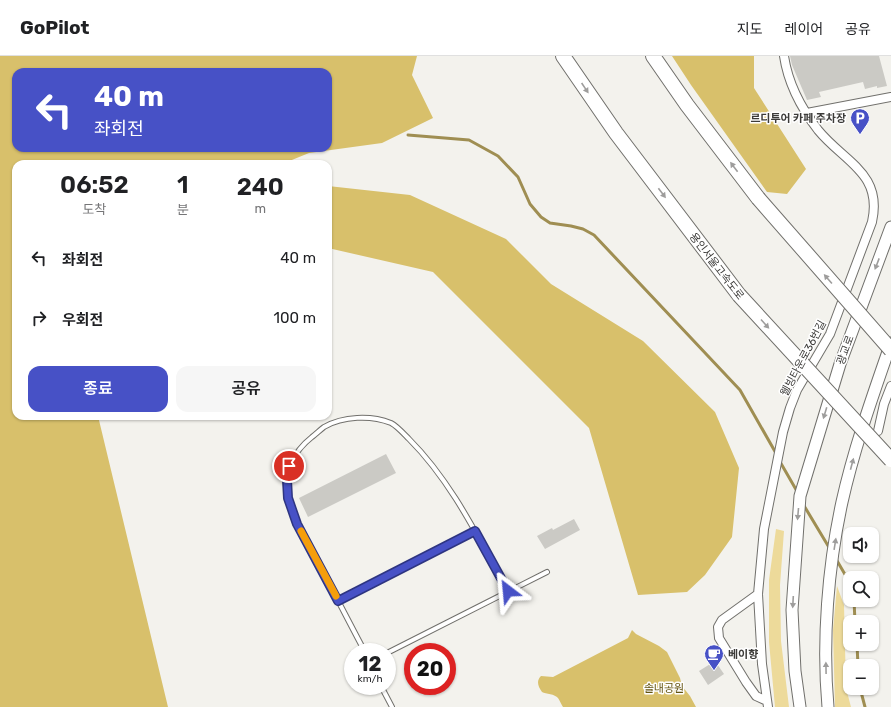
<!DOCTYPE html>
<html lang="ko">
<meta charset="utf-8">
<style>
body{margin:0;font-family:Rubik,"Noto Sans KR",sans-serif;background:#f6f6f6;color:#202124;height:100vh;display:flex;flex-direction:column;font-size:15px;white-space:nowrap}
*{box-sizing:border-box;margin:0}
p{font-size:13px;color:#757577}
.icon{flex:none;width:22px;height:22px;fill:none;stroke:currentColor;stroke-width:2;stroke-linecap:round;stroke-linejoin:round}
.map{position:relative;flex:1;overflow:hidden}
.panel{position:absolute;left:12px;top:104px;width:320px;height:260px;display:flex;flex-direction:column;background:#fff;border-radius:12px;box-shadow:0 1px 3px #0004}
.panel>*{flex:none}
.guide{position:absolute;left:12px;top:12px;width:320px;height:84px;border-radius:12px;box-shadow:0 1px 3px #0004;background:#4751c6;color:#fff;overflow:hidden}
.tools{position:absolute;left:843px;top:471px;display:grid;gap:8px}
.tools a{display:grid;place-items:center;width:36px;height:36px;border-radius:8px;background:#fff;box-shadow:0 1px 3px #0004;font-size:20px}
.speed{position:absolute;left:344px;top:587px;display:flex;gap:8px;font-size:20px;font-weight:700;text-align:center}
.speed>*{display:grid;place-content:center;width:52px;height:52px;border-radius:50%;background:#fff;box-shadow:0 1px 3px #0004;line-height:1}
.speed small{font-size:10px;font-weight:400}
.speed .limit{border:6px solid #d22;background:#fff;color:#111}
.pin{position:absolute;display:grid;place-items:center;width:34px;height:34px;color:#fff;margin:-17px;border:2px solid #fff;border-radius:50%;box-shadow:0 1px 4px #0007}
.me{position:absolute;width:44px;margin:-22px;rotate:331deg;stroke-linejoin:round;filter:drop-shadow(0 0 3px #0008)}
.turn{display:flex;align-items:center;gap:14px;height:84px;padding:0 16px;font-size:18px}
.turn .icon{width:52px;height:52px;stroke-width:2.5}
.turn b{display:block;font-size:28px;line-height:34px}
.eta{display:flex;justify-content:space-evenly;align-items:center;height:68px;text-align:center}
.eta b{font-size:24px;font-weight:600;line-height:28px}
.primary-button{display:flex;gap:8px;margin-top:auto;padding:8px 16px}
.primary-button a{flex:1;height:46px;border-radius:12px;background:#4751c6;color:#fff;font-size:16px;font-weight:600;line-height:46px;text-align:center}
.primary-button a+a{background:#f6f6f6;color:#202124}
ul{padding:0;list-style:none}
li{display:flex;align-items:center;gap:12px;height:60px;padding:0 16px}
li div{flex:1}
li b{display:block;font-size:15px}
li em{font-style:normal}
header{display:flex;align-items:center;gap:24px;box-sizing:border-box;height:56px;padding:0 20px;background:#fff;border-bottom:1px solid #e0e0e0}
header strong{font-size:19px}
nav{display:flex;gap:22px;margin-inline-start:auto;font-size:14px}
.map>svg:first-child{display:block}
</style>
<header>
<strong>GoPilot</strong>
<nav><a>지도</a><a>레이어</a><a>공유</a></nav>
</header>
<div class="map">
<svg width="891" height="651" viewBox="0 0 891 651">
<rect width="100%" height="100%" fill="#f3f2ed"/>
<path fill="#edda9a" d="M776,473L784,475L780,529L781,585L789,651H775L769,586V524Z
M837,530L844,549L846,632L851,651H835L833,574Z"/>
<path fill="#d8c06b" fill-rule="evenodd" d="M0,0H417L412,19L433,62L382,87L309,97L282,108H16V360H98L168,651H0ZM16,16H328V92H16Z
M672,0H754V32L806,113L787,138L767,136L691,29Z
M328,130L410,139L506,183L551,228L643,285L715,356L739,412L732,481L705,519L687,536L638,539L589,372L433,216L328,192Z
M632,574L636,578L659,590L667,596L680,622L682,630L690,640L696,651H563C561,648 560,645 558,642C555,638 546,638 542,636C538,630 536,625 541,620L553,621L628,582Z"/>
<g fill="none" stroke-linecap="round" stroke-linejoin="round">
<path stroke="#9f8e52" stroke-width="3" d="M408,79L469,84L498,100L518,121L530,148L541,161L550,167L571,170L583,173L594,179L740,334L777,399
M779,404L798,437
M803,448L830,493
M836,503L850,527
M854,544L855,566
M857,588L858,610
M860,632L865,651"/>
</g>
<path fill="#cbcac5" d="M790,0H879L887,30L877,32V30L865,33L863,26L819,36L821,41L807,44L792,9Z
M386,398L396,417L308,461L299,442Z
M574,463L580,474L545,493L537,480L552,472L553,474Z
M715,605L724,618L708,629L699,615Z"/>
<g fill="none" stroke-linecap="round" stroke-linejoin="round">
<g stroke="#71706c" stroke-width="6">
<path id="lane" d="M338,545L475,475
M365,596C350,568 336,540 321,513C309,490 294,467 288,442C283,417 293,396 312,381C316,378 320,374 324,371C343,360 371,359 391,367C397,370 404,378 409,383C452,426 479,483 508,535
M387,597L547,516
M381,630L392,651"/>
</g>
<g stroke="#71706c" stroke-width="10">
<path id="street" d="M807,57L891,41
M878,375L884,348L891,330
M758,538L722,564L718,571L719,582L746,626L756,640L767,645
M768,651L762,608L758,538L764,473L783,376L790,352L797,334L830,278L872,166C883,117 844,106 818,74C801,52 788,27 784,0"/>
</g>
<g stroke="#71706c" stroke-width="13">
<path id="secondary" d="M800,651L795,615L792,554L800,440L840,308L891,171
M828,651C822,586 828,510 842,446C854,392 873,339 891,287"/>
</g>
<g stroke="#71706c" stroke-width="16">
<path id="highway" d="M563,0L616,77L739,239
M653,0L687,49L758,142"/>
</g>
<use href="#lane" stroke="#fff" stroke-width="4"/>
<use href="#street" stroke="#fff" stroke-width="8"/>
<use href="#secondary" stroke="#fff" stroke-width="11"/>
<use href="#highway" stroke="#fff" stroke-width="14"/>
<g stroke="#71706c" stroke-width="16" stroke-linecap="butt">
<path id="highway-bridge" d="M758,142L891,294
M739,239L891,404"/>
</g>
<use href="#highway-bridge" stroke="#fff" stroke-width="14"/>
</g>
<defs><path id="oneway-solid" d="M-6-.8H1V-3.2L6.5 0L1 3.2V.8H-6Z"/></defs>
<g fill="#9e9d9c">
<use href="#oneway-solid" transform="translate(585 32) rotate(56)"/>
<use href="#oneway-solid" transform="translate(734 111) rotate(-127)"/>
<use href="#oneway-solid" transform="translate(662 137) rotate(53)"/>
<use href="#oneway-solid" transform="translate(877 208) rotate(111)"/>
<use href="#oneway-solid" transform="translate(828 223) rotate(-131)"/>
<use href="#oneway-solid" transform="translate(765 268) rotate(48)"/>
<use href="#oneway-solid" transform="translate(825 357) rotate(107)"/>
<use href="#oneway-solid" transform="translate(852 408) rotate(-75)"/>
<use href="#oneway-solid" transform="translate(798 458) rotate(95)"/>
<use href="#oneway-solid" transform="translate(835 488) rotate(-81)"/>
<use href="#oneway-solid" transform="translate(793 546) rotate(93)"/>
<use href="#oneway-solid" transform="translate(826 612) rotate(-91)"/>
</g>
<g fill="none" stroke-linecap="round" stroke-linejoin="round">
<g stroke="#2e3581" stroke-width="10">
<path id="route" d="M289,410L287,424L288,442L297,468L338,545L475,475L508,535"/>
</g>
<use href="#route" stroke="#4751c6" stroke-width="7"/>
<path stroke="#f59e0b" stroke-width="7" d="M301,475L336,540"/>
</g>
<defs>
<g id="parking-pin" transform="scale(1)"><path d="M0 17L-7.5 6A9.5 9.5 0 1 1 7.5 6Z" fill="#4751c6" stroke="#fff"/><path d="M-3.5-5.5H1a3.5 3.5 0 0 1 0 7H-1V5.5H-3.5ZM-1-3.4V-.6H.8a1.4 1.4 0 0 0 0-2.8Z" fill="#fff"/></g>
<g id="cafe-pin" transform="scale(1)"><path d="M0 17L-7.5 6A9.5 9.5 0 1 1 7.5 6Z" fill="#4751c6" stroke="#fff"/><path d="M-5.5-4.5H6V0H3Q3 3.5 0 3.5H-2.5Q-5.5 3.5-5.5 0ZM3-3.2v2h1.7v-2ZM-6 4.5H4V6H-6Z" fill="#fff"/></g>
</defs>
<g fill-rule="evenodd">
<use href="#parking-pin" x="860" y="62"/>
<use href="#cafe-pin" x="714" y="598"/>
</g>
<g text-anchor="middle" stroke-width="3" stroke-linejoin="round" paint-order="stroke">
<g font-size="11" font-weight="bold" fill="#3c3b39" stroke="#fff" text-anchor="end">
<text x="846" y="66">르디투어 카페 주차장</text>
<text x="728" y="602" text-anchor="start">베이향</text>
</g>
<g font-size="11" fill="#3c3b39" stroke="#fff">
<text transform="translate(717 210) rotate(52)" y="4">용인서울고속도로</text>
<text transform="translate(845 294) rotate(-70)" y="4">광교로</text>
<text transform="translate(803 302) rotate(-62)" y="4">웰빙타운로36번길</text>
</g>
<g font-size="11" fill="#635310" stroke="#fff">
<text x="664" y="636">솔내공원</text>
</g>
</g>
</svg>
<div class="tools">
<a><svg class="icon" aria-label="sound" viewBox="0 0 24 24"><path d="M4 9h4l5-4v14l-5-4H4zM17 9q2 3 0 6"/></svg></a>
<a><svg class="icon" aria-label="search" viewBox="0 0 24 24"><circle cx="10" cy="10" r="6"/><path d="M15 15l6 6"/></svg></a>
<a>+</a>
<a>−</a>
</div>
<div class="speed"><div>12<small>km/h</small></div><div class="limit">20</div></div>
<div class="pin" style="left:289px;top:410px;background:#d93025"><svg class="icon" aria-label="arrive" viewBox="0 0 24 24"><path d="M6 21V4h12l-3 4 3 4H6"/></svg></div>
<svg class="me" style="left:508px;top:535px" viewBox="-20 -20 40 40"><path d="M0-17L14 15 0 8-14 15z" fill="#4751c6" stroke="#fff" stroke-width="4"/></svg>
<div class="guide">
<div class="turn"><svg class="icon" aria-label="left" viewBox="0 0 24 24"><path d="M17 20v-9H6M10 6l-5 5 5 5"/></svg><div><b>40 m</b>좌회전</div></div>
</div>
<section class="panel">
<div class="eta">
<div><b>06:52</b><p>도착</p></div>
<div><b>1</b><p>분</p></div>
<div><b>240</b><p>m</p></div>
</div>
<ul>
<li><svg class="icon" aria-label="left" viewBox="0 0 24 24"><path d="M17 20v-9H6M10 6l-5 5 5 5"/></svg><div><b>좌회전</b></div><em>40 m</em></li>
<li><svg class="icon" aria-label="right" viewBox="0 0 24 24"><path d="M7 20v-9h11M14 6l5 5-5 5"/></svg><div><b>우회전</b></div><em>100 m</em></li>
</ul>
<div class="primary-button"><a>종료</a><a>공유</a></div>
</section>
</div>
